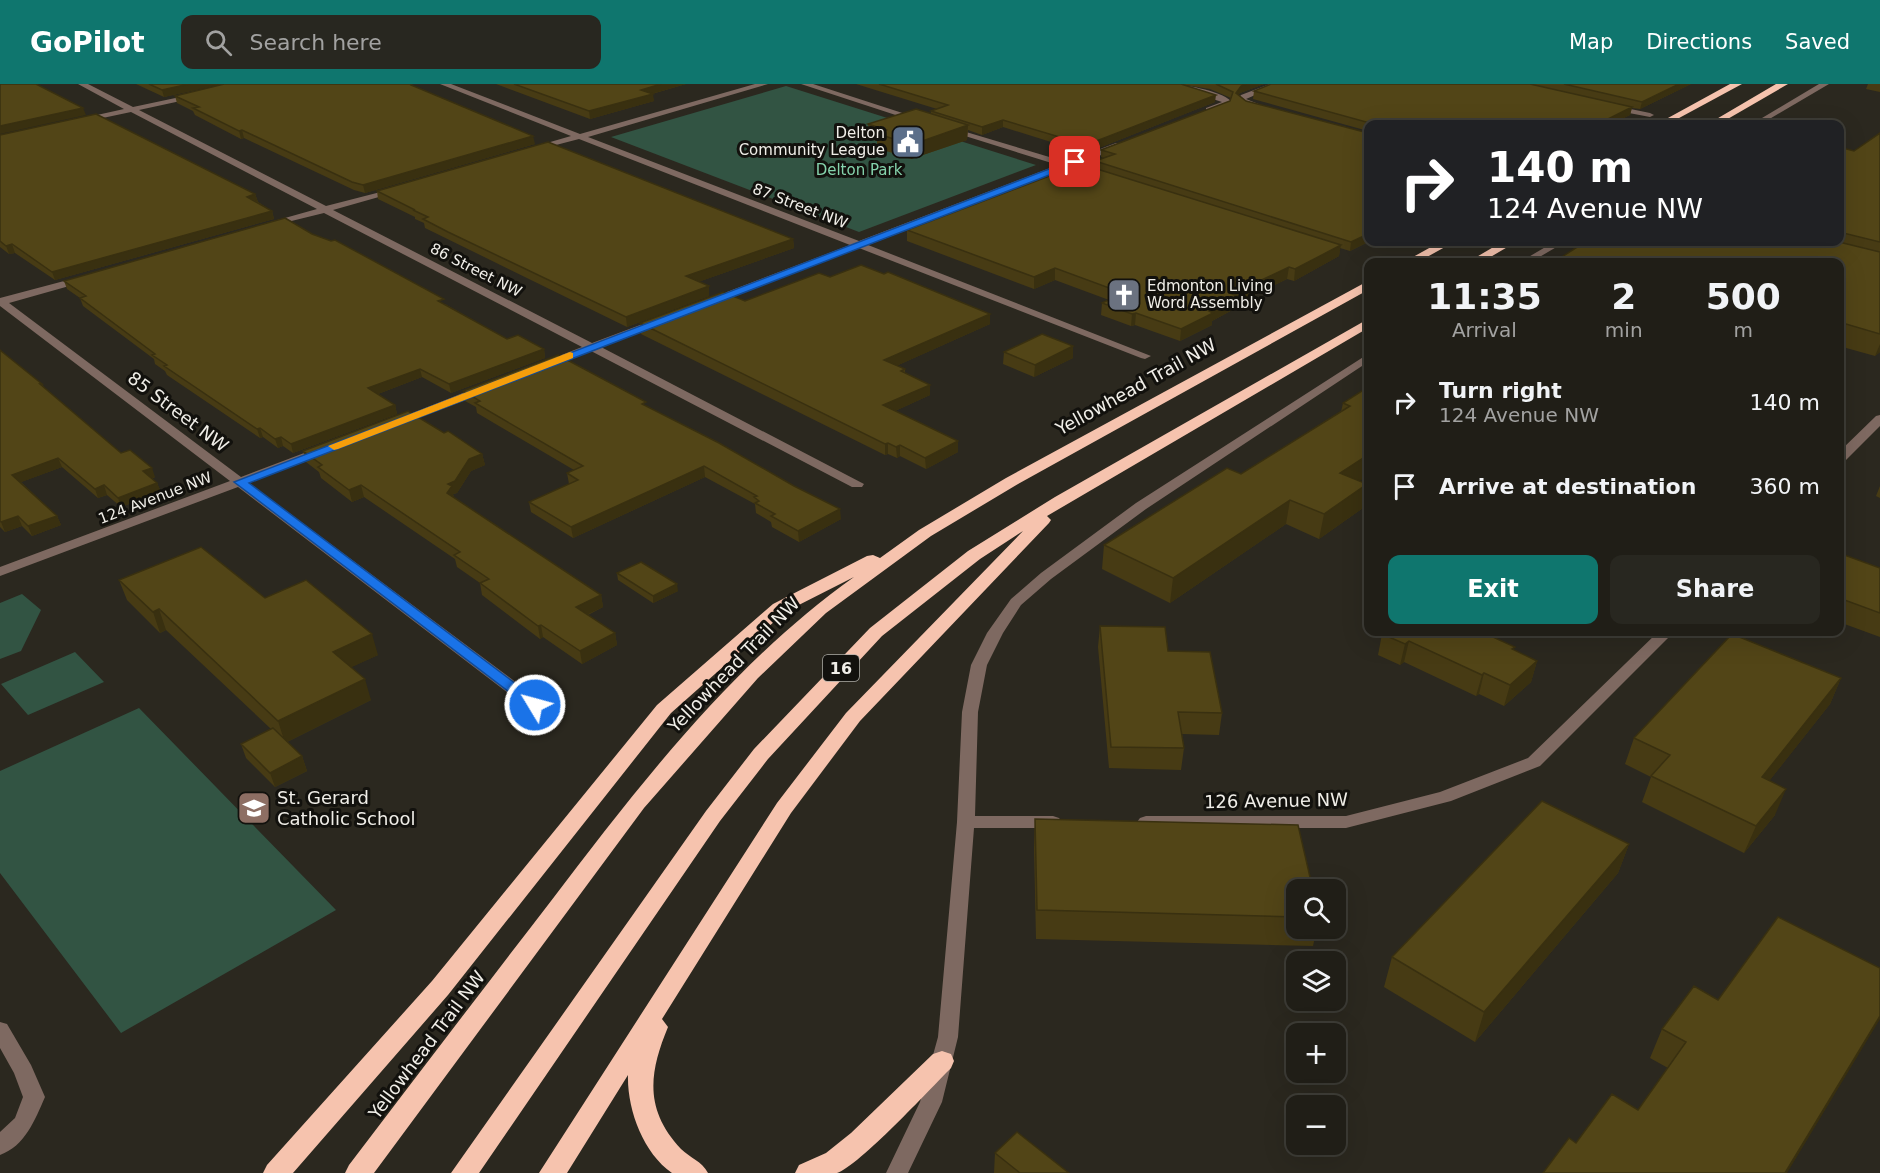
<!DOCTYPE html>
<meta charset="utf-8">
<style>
body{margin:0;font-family:"DejaVu Sans",sans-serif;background:#282720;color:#f1f3f6;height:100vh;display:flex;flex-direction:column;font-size:22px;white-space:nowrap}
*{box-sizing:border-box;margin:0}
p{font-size:20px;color:#a2a2a1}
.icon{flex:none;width:33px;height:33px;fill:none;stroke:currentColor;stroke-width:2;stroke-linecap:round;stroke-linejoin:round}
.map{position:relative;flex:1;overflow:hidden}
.side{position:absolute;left:1364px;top:174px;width:480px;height:378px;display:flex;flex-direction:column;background:#201e17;border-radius:12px;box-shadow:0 6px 24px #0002,0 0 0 2px #3d3c36}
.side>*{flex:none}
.hud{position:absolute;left:1364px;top:36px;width:480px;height:126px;border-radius:12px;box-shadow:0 6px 24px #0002,0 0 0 2px #3d3c36;background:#202124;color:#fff;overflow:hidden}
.controls{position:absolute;left:1286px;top:795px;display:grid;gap:12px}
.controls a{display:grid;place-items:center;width:60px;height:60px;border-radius:12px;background:#201e17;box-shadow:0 6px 24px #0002,0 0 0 2px #3d3c36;font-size:30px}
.pin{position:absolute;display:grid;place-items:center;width:51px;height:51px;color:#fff;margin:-26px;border-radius:12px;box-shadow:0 3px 9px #0006}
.me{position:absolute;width:66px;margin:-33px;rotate:307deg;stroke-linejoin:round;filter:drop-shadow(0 0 4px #0008)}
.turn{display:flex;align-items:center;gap:21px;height:126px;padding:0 24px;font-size:27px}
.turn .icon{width:78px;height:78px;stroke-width:2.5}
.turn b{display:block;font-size:42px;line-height:51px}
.eta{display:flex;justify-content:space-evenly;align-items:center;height:102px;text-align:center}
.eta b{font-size:36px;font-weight:600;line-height:42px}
.cta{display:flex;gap:12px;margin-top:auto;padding:12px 24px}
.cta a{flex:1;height:69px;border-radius:12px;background:#0f766e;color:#fff;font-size:24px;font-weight:600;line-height:69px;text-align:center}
.cta a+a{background:#282720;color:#f1f3f6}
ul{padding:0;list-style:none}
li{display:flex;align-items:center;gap:18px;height:84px;padding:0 24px}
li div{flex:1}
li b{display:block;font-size:22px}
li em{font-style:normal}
header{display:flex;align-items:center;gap:36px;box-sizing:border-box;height:84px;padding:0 30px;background:#0f766e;color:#fff}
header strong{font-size:28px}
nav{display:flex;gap:33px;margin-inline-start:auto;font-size:21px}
.search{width:420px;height:54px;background:#282720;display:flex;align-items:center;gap:15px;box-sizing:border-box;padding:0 21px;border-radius:12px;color:#a2a2a1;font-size:22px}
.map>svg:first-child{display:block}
</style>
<header>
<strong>GoPilot</strong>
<div class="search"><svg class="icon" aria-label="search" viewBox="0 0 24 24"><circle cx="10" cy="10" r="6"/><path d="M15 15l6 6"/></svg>Search here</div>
<nav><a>Map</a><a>Directions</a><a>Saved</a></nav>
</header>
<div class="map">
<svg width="1880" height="1089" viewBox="0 0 1880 1089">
<rect width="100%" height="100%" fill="#2b281f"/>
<path fill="#325443" d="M786,2L1036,81L859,148L611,53Z
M22,510L41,526L21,567L0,575V519Z
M75,568L104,598L28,631L1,600Z
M139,624L336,826L121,949L0,789V687Z"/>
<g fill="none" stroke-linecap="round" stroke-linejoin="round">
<path fill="#7e6961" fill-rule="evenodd" d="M78,0H88L133,23L199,9V13L139,26L326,122L400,103V107L333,126L592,259L656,235H664V239L601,263L864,400L862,403H852L591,267L549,283H541V279L582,263L324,129L267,143V139L317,125L131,28L79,39V35L124,25Z
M440,0H451L580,50L755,0H768L588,53L859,157L1058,81L946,46V42L1066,78L1116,59H1122V63L868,161L1151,272L1145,275L1141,274L859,164L714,220H706V216L850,161L579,55L533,67V63L571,52Z
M801,0H813L924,36L917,38Z
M1166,0C1183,0 1219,6 1231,17L1227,23L1206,28V24L1222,18Z
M1270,0H1281L1246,15L1261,21V25H1255L1237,16L1241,11Z
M1819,0H1829L1761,40H1752Z
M1611,21L1650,29L1654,31L1650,33L1608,25L1607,23Z
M1554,158H1565L1531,178H1520Z
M83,192L87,193V197L9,219L241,393L320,363H328L330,366L328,369L249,399L541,617L543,621L541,625H529L238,403L0,492V483L230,397L0,222V214Z
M1368,270V278L1146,425L1051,495L1021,521L1003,549L987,581L978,628L975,732H1053L1059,734L1062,738L1059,742L1053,744H974L958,953L942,1018L908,1089H886L920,1018L938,953L957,738L962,628L971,581L987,549L1011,515L1041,489L1136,419Z
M483,301L489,305L487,308L400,341H392L390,338Z
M1880,331V342L1844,378L1839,379V368L1876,332Z
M1658,548H1674L1540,682L1451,717L1346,744H1146L1140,742L1137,738L1140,734L1146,732H1346L1440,708L1528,674Z
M0,938L7,940L31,981L45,1013C35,1036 25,1062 0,1071V1048L15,1034L23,1013L14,989L0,964Z"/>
<path fill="#f6c3ae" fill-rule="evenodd" d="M1730,0H1742L1668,40H1657Z
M1776,0H1788L1719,40H1708Z
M1440,158H1454L1418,178H1404Z
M1502,158H1516L1482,178H1468Z
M1368,197V206L1018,400L931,452L826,529L758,594L644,724L374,1089H345L349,1081C416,993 483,905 551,817C640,700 733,579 854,493L785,528L671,629L448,911L293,1089H263L267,1081L432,897L657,621L773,520L867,472L873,471L880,474L919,446L1006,394Z
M1368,235V244L1047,432L1051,436L1049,439L860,637L791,729L662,935L668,943C649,989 644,1025 681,1065C690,1074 702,1077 708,1089H672C643,1069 627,1025 628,991L567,1089H539L777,719L846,629L1023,447L980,475L882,552L768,675L720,737L479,1089H451L706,727L754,665L870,544L968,467L1055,413Z
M942,967L951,970L954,977L951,984C930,1005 859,1082 837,1089C824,1089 808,1089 795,1089L799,1081L826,1069L851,1049L933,970Z"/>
</g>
<path fill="#473b14" d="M136,0H222L164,13Z
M496,0H686L652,10L654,17L590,35Z
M856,0H1264L1240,9L1238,11L1246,17L1368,49V158L1350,167L1340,164L1339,172L1294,197L1287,195L1237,219L1236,224L1212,237V241L1180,257L1135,241L1131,242L1101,231L1102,219L1109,216L1055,196L1034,205L907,157V146L1095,85V77L1103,74L1101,73V66L1230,17L1231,14L1210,5L1185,1L1215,18L1086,69L1003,43L982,51L968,46L967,56L911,75L877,64V57L869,55L868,40L931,30V27L937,25Z
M1532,0H1691L1640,25L1632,24L1630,31L1611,40H1368V47L1253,15L1254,7Z
M1868,0H1880V8L1866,5Z
M415,3L535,60L365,109L354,106L244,54L241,55L195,31L193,27L177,19L175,12Z
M1880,49V268L1875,272L1839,262V63L1854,67Z
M0,51L255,110L258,118L272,127L274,135L55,196L15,169L9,170L0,163Z
M377,107L793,155L794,164L698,198L709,202V212L627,243L425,144L424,139L415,135V133L378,115Z
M830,193L990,230V240L896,282L905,285V289L930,311L895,327L958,357V368L926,385L900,372L897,374L888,370L885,371L641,250L640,239L745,217Z
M64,197L445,220L507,255L544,265L545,274L451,309L422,293L378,310L395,321L397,330L293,369L283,362L278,364L263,353L260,354L167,291L165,287L155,280L154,275L83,222L80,214L67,205Z
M0,266L42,300L44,303L121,369L155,393L152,395L157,399L161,408L121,423L107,411L98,414L62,383L21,398L57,432L61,441L32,452L22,442L5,448L0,443Z
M1004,268L1073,274L1034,293L1003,280Z
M1368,303V391L1359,397L1367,400L1363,424L1319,455L1286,440L1170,519L1102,485L1104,461L1241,390L1341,328L1343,319Z
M463,307L647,322L841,435L799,458L772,443L771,438L756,429L755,420L705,393L573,454L531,428L529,418L569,400L567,389L574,386L477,329L476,323L465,317Z
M444,349L482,370L485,381L471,387L457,409L453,410L454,414L601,511L603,523L588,531L615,549L617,561L582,580L543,553L540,555L482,511L480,499L457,483L455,475L364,413L352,418L321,394L319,388L306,378L303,367Z
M1880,402V414L1876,412Z
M1839,469L1880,484V553L1839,538Z
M617,489L678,507L653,519L618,496Z
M119,496L265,514L378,571L351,583L371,616L287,658L302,672L307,687L275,703L246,674L241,660L271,645L166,546L160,549L127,516Z
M1100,542L1168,567L1222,629L1219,651L1182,650L1184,664L1181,686L1109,684L1098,563Z
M1382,550L1514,566L1537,577L1531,598L1504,622L1479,610L1476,612L1404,578L1400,581L1378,571Z
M1841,594L1830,620L1769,697L1775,731L1744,769L1642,718L1651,693L1625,680L1634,654Z
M1035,735L1296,806V844H1317L1313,862L1036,855L1034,764Z
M1629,760L1618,789L1475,958L1384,903L1392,873Z
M1694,902L1787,1089L1576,1059L1638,1026L1668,984L1650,974L1662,945Z
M995,1069L1069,1089H994Z"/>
<path fill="#393010" d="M189,0H222L164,13L162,6Z
M661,0H686L641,13V6Z
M1246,0H1264L1240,9L1235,16L1236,9L1241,2Z
M1679,0H1691L1640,25L1642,18Z
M653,10L654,17L590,35L589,27Z
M1216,11L1215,18L1086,69V61Z
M1632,23L1630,31L1611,40H1598Z
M83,24L86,31L0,50V42Z
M1003,36V43L982,51V43Z
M968,41L967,56L911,75V61Z
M242,46L244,54L241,55L239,47Z
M533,52L535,60L365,109L363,101Z
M255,110L258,118L247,113Z
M272,127L274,135L55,196L52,188Z
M1368,150V158L1350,167L1351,158Z
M793,155L794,164L687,202L686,192Z
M12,160L15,169L9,170L6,162Z
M1341,161L1339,172L1294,197L1295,185Z
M1289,183L1287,195L1237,219L1236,224L1212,237V241L1180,257L1181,245L1232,210Z
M1055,184V196L1034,205V193Z
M709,202V212L627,243L626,233Z
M1136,229L1135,241L1131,242L1132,230Z
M990,230V240L885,287L884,276Z
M1880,260V268L1875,272Z
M1073,262V274L1034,293L1035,281Z
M544,265L545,274L451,309L449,300Z
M420,285L422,293L370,313L368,304Z
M930,301V311L884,332L883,321Z
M395,321L397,330L293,369L291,360Z
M260,344L263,353L260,354L257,345Z
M281,353L283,362L278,364L275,355Z
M958,357V368L926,385L925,374Z
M888,359V370L885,371V360Z
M900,361V372L897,374L896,363Z
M482,370L485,381L471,387L457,409L453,410L454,413L449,421L447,409L448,400L469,375Z
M1368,371V391L1336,413L1340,389Z
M58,374L62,383L16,400L12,391Z
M704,382L705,393L573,454L571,443Z
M152,384L155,393L147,397L143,387Z
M157,399L161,408L121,423L118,414Z
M1367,400L1363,424L1319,455L1324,430Z
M104,401L107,411L98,414L95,405Z
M361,401L364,413L352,418L349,406Z
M1290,416L1286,440L1170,519L1173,494Z
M840,425L841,435L799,458L798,447Z
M18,432L22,442L5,448L1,438Z
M57,432L61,441L32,452L28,442Z
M677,500L678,507L653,519V512Z
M601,511L603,523L578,535L576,523Z
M159,525L166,546L160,549L153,528Z
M541,541L543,553L540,555L538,542Z
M615,549L617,561L582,580L580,567Z
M372,550L378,571L339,589L333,568Z
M1409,557L1404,578L1400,581L1405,560Z
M1537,577L1531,598L1504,622L1510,601Z
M1484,589L1479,610L1476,612L1482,591Z
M1841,594L1830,620L1751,720L1762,693Z
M365,595L371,616L285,659L278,637Z
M302,672L307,687L275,703L270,689Z
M1786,705L1775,731L1744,769L1756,742Z
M1629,760L1618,789L1475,958L1484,928Z
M1880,932V935L1787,1089H1785Z"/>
<path fill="#524517" stroke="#393010" stroke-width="1.5" d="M0,0H36L83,24L0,42Z
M149,0H189L162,6Z
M224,0H412L411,1L533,52L363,101L352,98L242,46L239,47L193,24L199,23L175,12Z
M514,0H661L641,6L653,10L589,27Z
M879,0H1181L1216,11L1086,61L1003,36L982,43L931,27L948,21Z
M1216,0H1246L1241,2L1236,9L1246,17L1368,49V150L1351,158L1095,77L1115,70L1101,66L1230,17L1233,8Z
M1271,0H1530L1632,23L1598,40H1370V39L1254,7Z
M1564,0H1679L1642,18Z
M916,25L968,41L911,61L876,49L886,46L868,40Z
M96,30L255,110L247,113L272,127L52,188L12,160L6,162L0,157V51Z
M1880,49V158L1839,148V63L1854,67Z
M548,58L793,155L686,192L709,202L626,233L448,148L423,135L428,133L413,126H415L377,107Z
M1081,80L1341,161L1295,185L1289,183L1232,210L1237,212L1209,227L1213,229L1181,245L1136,229L1132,230L1102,219L1123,209L1055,184L1034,193L907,146Z
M285,134L312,150L331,157L335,156L444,215L438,217L507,255L518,251L544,265L449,300L420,285L368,304L395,321L291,360L281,353L275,355L260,344L257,345L164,282L167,281L152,271L155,270L80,214L86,212L64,197Z
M1585,158H1839L1880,168V250L1839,238V178H1554Z
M861,181L884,190L888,188L990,230L884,276L905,285L901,287L930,301L883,321L958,357L925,374L900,361L896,363L888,359L885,360L640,239L723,208L745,217L819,189L830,193Z
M1042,250L1073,262L1035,281L1004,268Z
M0,266L42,300H40L121,369L130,366L152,384L143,387L157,399L118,414L104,401L95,405L58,374L12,391L57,432L28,442L18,432L1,438L0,437Z
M558,271L646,318L642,320L719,359L794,402L840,425L798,447L771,432L775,430L755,419L759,417L754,413L757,412L704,382L571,443L529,418L578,396L567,389L583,382L475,319L480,317L463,307Z
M1368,303V371L1340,389L1367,400L1324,430L1290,416L1173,494L1104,461L1227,384L1241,390L1350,322L1343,319Z
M408,327L444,349L448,347L482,370L469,375L455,397L448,400L452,402L447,409L601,511L576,523L615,549L580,567L541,541L538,542L480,499L489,495L454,471L460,468L361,401L349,406L318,383L322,381L303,367Z
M201,463L265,514L306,496L372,550L333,568L365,595L278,637L159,525L153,528L119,496Z
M1839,469L1880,484V529L1839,514Z
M641,478L677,500L653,512L617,489Z
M1100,542L1165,543L1168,567L1210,568L1222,629L1178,628L1184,664L1111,663Z
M1385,548H1482L1515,563L1512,565L1537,577L1510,601L1484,589L1482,591L1409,557L1405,560L1382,550Z
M1732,550L1841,594L1762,693L1786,705L1756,742L1651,692L1670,671L1634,654Z
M273,644L302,672L270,689L241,660Z
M1542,717L1629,760L1484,928L1392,873Z
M1035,735L1298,741L1313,806H1296V833L1037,826Z
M1778,833L1880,884V932L1785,1089H1543L1569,1054L1576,1059L1612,1010L1638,1026L1686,958L1662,945L1694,902L1718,916Z
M1017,1048L1069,1089H1020L995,1069Z"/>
<path fill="#1a73e8" stroke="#114b97" stroke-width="1.5" d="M1075,75L1079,78L1078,80L249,399L540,618L542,621L540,624H530L234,398Z"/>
<path fill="#f59e0b" d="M570,268L573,269V274L338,365L334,366L328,362Z"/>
<defs>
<g id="civic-square" transform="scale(1.725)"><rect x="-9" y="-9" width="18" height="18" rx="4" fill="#5c6f8a" stroke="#12110d"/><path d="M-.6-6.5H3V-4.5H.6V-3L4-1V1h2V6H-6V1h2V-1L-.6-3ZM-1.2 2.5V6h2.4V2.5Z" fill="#fff"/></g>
<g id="church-square" transform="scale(1.725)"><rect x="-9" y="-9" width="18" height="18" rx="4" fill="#6b7280" stroke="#12110d"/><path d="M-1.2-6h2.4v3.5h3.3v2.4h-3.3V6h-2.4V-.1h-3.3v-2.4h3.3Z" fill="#fff"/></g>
<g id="school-square" transform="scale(1.725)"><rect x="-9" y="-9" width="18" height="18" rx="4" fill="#8d6e63" stroke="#12110d"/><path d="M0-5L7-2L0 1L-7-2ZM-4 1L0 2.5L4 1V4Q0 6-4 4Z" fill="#fff"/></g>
</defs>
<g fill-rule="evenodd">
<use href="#civic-square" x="908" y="58"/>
<use href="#church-square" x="1124" y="211"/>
<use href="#school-square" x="254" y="724"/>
</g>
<g text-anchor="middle" stroke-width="6" stroke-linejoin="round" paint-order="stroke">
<g font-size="15" fill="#f0eee8" stroke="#12110d" text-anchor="end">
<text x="885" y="54">Delton<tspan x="885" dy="17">Community League</tspan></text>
<text x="1147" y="207" text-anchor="start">Edmonton Living<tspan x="1147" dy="17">Word Assembly</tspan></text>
</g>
<g font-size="15" fill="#85d3ac" stroke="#12110d">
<text x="859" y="91">Delton Park</text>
</g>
<g font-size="15" fill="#f0eee8" stroke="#12110d">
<text transform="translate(800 122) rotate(21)" y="5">87 Street NW</text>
<text transform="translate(476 186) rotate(27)" y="5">86 Street NW</text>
<text transform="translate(155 414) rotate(-21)" y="5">124 Avenue NW</text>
</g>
<rect fill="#12110d" stroke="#adaca6" stroke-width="1.5" x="823" y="571" width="36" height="26" rx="4.5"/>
<g font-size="16" font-weight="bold" fill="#f0eee8">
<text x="841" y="590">16</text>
</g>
<g font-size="18" fill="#f0eee8" stroke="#12110d">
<text transform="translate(1136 303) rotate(-29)" y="6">Yellowhead Trail NW</text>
<text transform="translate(178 328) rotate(37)" y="6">85 Street NW</text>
<text transform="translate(734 581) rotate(-46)" y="6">Yellowhead Trail NW</text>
<text transform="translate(1276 717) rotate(-1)" y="6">126 Avenue NW</text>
<text transform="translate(427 961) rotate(-53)" y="6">Yellowhead Trail NW</text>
</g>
<g font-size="18" fill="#f0eee8" stroke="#12110d" text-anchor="start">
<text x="277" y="720">St. Gerard<tspan x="277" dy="21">Catholic School</tspan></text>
</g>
</g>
</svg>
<div class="controls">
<a><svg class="icon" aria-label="search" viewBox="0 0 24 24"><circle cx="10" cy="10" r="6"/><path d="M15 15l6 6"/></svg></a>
<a><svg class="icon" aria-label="layers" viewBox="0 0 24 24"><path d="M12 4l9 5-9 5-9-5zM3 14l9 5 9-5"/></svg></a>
<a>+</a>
<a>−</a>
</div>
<div class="pin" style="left:1075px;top:78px;background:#d93025"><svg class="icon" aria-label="arrive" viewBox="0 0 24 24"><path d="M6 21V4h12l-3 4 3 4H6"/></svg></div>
<svg class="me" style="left:535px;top:621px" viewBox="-20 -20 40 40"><circle r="17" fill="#1a73e8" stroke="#fff" stroke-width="3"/><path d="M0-11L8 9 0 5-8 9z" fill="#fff"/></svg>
<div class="hud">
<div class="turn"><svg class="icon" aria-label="right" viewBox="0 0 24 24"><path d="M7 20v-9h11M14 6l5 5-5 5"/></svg><div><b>140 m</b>124 Avenue NW</div></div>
</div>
<section class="side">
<div class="eta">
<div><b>11:35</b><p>Arrival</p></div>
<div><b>2</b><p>min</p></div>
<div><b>500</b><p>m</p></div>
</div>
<ul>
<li><svg class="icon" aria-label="right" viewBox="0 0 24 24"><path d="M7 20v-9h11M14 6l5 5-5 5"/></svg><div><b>Turn right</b><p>124 Avenue NW</p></div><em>140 m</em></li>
<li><svg class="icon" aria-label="arrive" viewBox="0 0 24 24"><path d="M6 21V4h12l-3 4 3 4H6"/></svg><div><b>Arrive at destination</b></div><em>360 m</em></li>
</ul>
<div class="cta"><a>Exit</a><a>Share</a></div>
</section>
</div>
